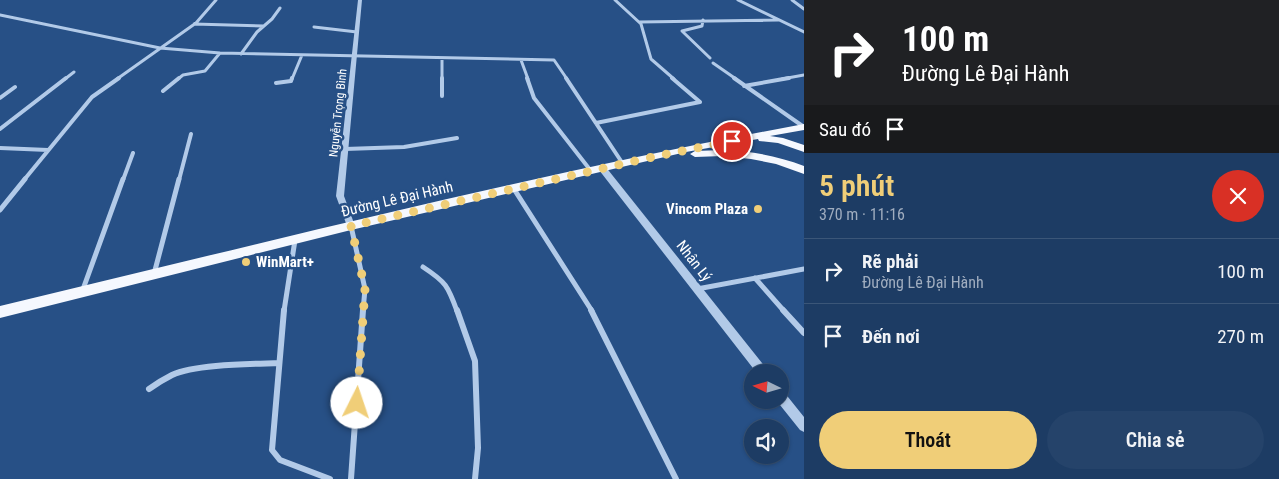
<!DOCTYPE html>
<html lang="vi">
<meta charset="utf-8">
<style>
body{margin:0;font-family:"Roboto Condensed",sans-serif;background:#25436a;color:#f1f3f6;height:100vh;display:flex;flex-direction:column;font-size:19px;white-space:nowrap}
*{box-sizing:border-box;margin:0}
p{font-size:16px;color:#a0adbf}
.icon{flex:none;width:28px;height:28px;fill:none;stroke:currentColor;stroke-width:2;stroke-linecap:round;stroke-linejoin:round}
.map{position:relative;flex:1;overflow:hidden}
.details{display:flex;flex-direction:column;background:#1d3c64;width:475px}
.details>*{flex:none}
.banner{background:#202124;color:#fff;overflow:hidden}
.needle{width:32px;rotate:275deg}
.buttons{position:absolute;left:744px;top:364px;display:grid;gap:10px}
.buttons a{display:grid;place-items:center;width:45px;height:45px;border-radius:50%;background:#1d3c64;box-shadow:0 1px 4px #0004,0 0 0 1px #3b5678;font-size:25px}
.pin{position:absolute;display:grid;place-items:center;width:42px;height:42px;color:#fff;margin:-21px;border:2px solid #fff;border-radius:50%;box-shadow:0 1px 5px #0007}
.me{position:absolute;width:55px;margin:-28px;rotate:4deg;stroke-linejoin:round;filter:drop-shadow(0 0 4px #0008)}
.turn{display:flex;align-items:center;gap:18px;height:105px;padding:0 15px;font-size:22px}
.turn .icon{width:65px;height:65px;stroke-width:2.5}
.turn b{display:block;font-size:35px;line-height:42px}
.then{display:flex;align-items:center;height:48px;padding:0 15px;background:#0003;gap:10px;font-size:19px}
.round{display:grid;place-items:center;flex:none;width:52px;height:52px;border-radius:26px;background:#25436a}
.summary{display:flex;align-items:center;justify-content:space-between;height:85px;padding:0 15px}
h1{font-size:30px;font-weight:600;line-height:38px;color:#f0ce78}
.cta{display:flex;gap:10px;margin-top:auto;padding:10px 15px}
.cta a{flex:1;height:58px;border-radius:30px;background:#f0ce78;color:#111;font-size:20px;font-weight:600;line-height:58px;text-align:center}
.cta a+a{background:#25436a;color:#f1f3f6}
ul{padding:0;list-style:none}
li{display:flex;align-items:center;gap:15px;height:65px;padding:0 15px;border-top:1px solid #3b5678}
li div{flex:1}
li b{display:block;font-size:19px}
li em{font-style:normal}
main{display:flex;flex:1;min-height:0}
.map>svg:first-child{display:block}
</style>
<main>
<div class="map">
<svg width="804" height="479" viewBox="0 0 804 479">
<rect width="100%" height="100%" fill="#275086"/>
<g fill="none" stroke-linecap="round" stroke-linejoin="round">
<path stroke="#b2cae8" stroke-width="3" d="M615,0L641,24L651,59L674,79
M738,0L804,32
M792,0L804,9
M0,15L160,48L220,53L554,60L567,79
M703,20L702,26L682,31L710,58
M639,22L778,20
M194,24L264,26
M314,27L357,32
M241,54L257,32L272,19L280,8
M442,58V79
M521,60L528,79
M713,63L736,79
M65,79L74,72
M117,79L196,23L216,0
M178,79L183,75L205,71L220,53
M292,79L302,55
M782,79L804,75"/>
<path stroke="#b2cae8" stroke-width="4" d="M442,78V96
M527,78L534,98L591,171
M566,78L623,164
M734,78L804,127
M276,83L291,81L292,78
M744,86L789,78
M163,91L179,78
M0,98L15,87
M596,123L700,102L672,78
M0,129L66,78
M0,148L48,150
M345,149L404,147L457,138
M24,180L92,97L119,78
M123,180L133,153
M179,180L191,134"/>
<path stroke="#b2cae8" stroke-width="5" d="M514,189L592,311
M0,210L25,179
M351,226L365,289L363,311
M423,267C446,282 448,286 457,311
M154,274L179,179
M755,278L784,311
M697,289L804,269
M82,292L123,179
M284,311L295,240"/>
<path stroke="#b2cae8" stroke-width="6" d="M284,310L272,450L280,460L330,479
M457,310L475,361L478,448L475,479
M591,310L676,479
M783,310L804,333
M149,389C156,384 164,379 172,375C195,364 253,364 279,363
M351,479L363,310"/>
<path fill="#b2cae8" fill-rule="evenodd" d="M358,0H362L344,196L355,226L351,229L347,226L336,196Z
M599,166H605L766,368L767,372H756L599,170L598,168Z
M780,390L784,392L804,417V432L800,430L776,400H780Z"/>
<path fill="#f5f8fe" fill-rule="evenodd" d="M804,124V130L770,136L783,138L804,145V152L778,143L759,141L758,139L686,152L351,230L0,318V306C267,242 534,174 804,124Z
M723,150C751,151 778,156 804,166V174L776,164L751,159L723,156L695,157L690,154L695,151Z"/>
</g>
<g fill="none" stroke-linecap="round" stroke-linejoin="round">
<path stroke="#f0ce78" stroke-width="9" stroke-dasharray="0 16.2" d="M357,403L365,289L351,226L657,156L732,141"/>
</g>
<g fill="#f0ce78" stroke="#275086" stroke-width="2">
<circle cx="758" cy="209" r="5"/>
<circle cx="246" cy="262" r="5"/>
</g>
<g text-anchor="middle" stroke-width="5" stroke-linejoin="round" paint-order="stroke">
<g font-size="12" fill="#fff" stroke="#275086">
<text transform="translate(338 113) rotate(-84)" y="4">Nguyễn Trọng Bình</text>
</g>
<g font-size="15" fill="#fff" stroke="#275086">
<text transform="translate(397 199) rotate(-13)" y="5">Đường Lê Đại Hành</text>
<text transform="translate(694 261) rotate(52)" y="5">Nhân Lý</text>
</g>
<g font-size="15" font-weight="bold" fill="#fff" stroke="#275086" text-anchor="end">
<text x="748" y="214">Vincom Plaza</text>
<text x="256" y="267" text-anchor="start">WinMart+</text>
</g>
</g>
</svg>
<div class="buttons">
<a><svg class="needle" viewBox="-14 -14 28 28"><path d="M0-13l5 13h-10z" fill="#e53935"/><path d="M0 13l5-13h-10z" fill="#a0adbf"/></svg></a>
<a><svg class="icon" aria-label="sound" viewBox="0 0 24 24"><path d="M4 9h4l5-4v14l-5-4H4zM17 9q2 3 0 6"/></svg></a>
</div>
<div class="pin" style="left:732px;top:141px;background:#d93025"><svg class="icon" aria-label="arrive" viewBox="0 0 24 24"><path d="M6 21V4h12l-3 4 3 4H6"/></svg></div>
<svg class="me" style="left:357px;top:403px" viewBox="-20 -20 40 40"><circle r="19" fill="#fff"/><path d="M0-13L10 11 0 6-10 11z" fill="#f0ce78"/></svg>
</div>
<section class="details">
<div class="banner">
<div class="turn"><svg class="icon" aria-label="right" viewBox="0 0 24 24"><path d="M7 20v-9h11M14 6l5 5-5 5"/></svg><div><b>100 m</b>Đường Lê Đại Hành</div></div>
<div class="then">Sau đó<svg class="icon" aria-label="arrive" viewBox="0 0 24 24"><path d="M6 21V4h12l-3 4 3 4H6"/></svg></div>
</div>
<div class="summary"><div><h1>5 phút</h1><p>370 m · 11:16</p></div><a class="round" style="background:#d93025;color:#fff"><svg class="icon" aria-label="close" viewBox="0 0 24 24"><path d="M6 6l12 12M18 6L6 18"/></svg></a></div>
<ul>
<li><svg class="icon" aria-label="right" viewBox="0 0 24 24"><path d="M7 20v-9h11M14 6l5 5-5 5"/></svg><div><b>Rẽ phải</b><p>Đường Lê Đại Hành</p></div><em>100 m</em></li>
<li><svg class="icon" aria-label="arrive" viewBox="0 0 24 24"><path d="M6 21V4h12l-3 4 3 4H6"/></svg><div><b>Đến nơi</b></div><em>270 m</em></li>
</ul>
<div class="cta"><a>Thoát</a><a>Chia sẻ</a></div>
</section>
</main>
